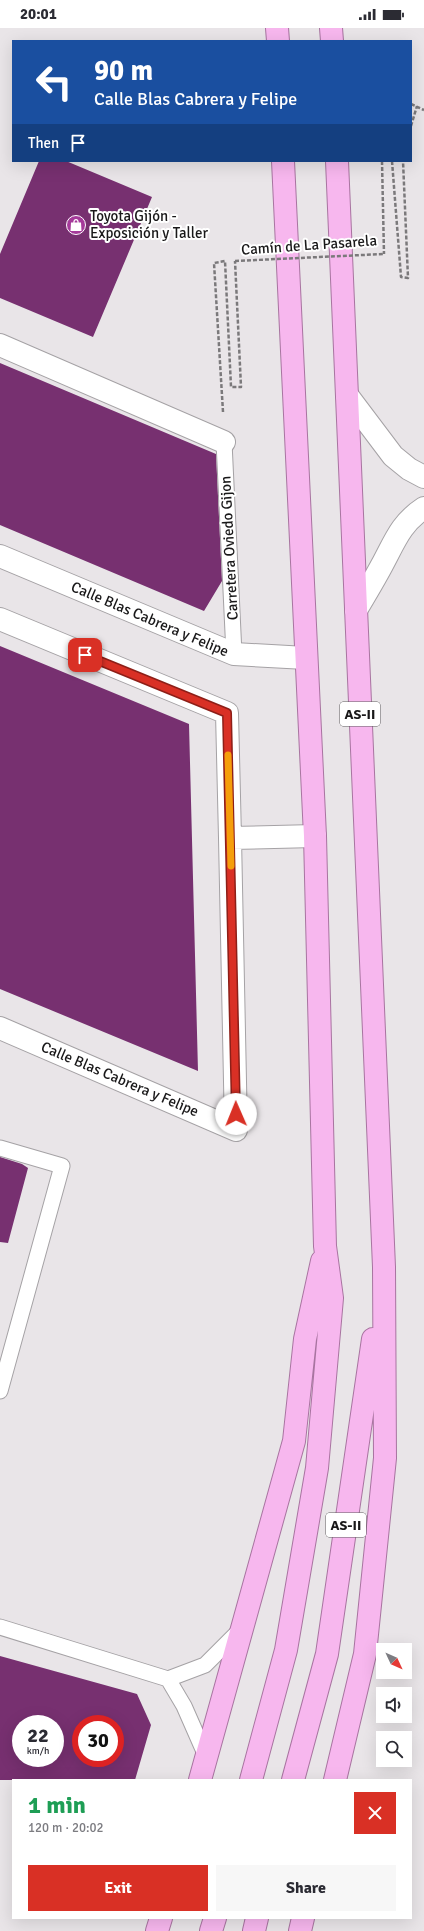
<!DOCTYPE html>
<meta charset="utf-8">
<style>
body{margin:0;font-family:Signika,sans-serif;background:#f7f7f7;color:#2b2b33;height:100vh;display:flex;flex-direction:column;font-size:15px;white-space:nowrap}
*{box-sizing:border-box;margin:0}
p{font-size:13px;color:#7c7c81}
.icon{flex:none;width:22px;height:22px;fill:none;stroke:currentColor;stroke-width:2;stroke-linecap:round;stroke-linejoin:round}
.map{position:relative;flex:1;overflow:hidden}
.details{position:absolute;left:12px;top:1751px;width:400px;height:140px;display:flex;flex-direction:column;background:#fff;border-radius:0px;box-shadow:0 4px 16px #0002}
.details>*{flex:none}
.hud{position:absolute;left:12px;top:12px;width:400px;height:122px;border-radius:0px;box-shadow:0 4px 16px #0002;background:#1a4fa0;color:#fff;overflow:hidden}
.needle{width:26px;rotate:134deg}
.controls{position:absolute;left:376px;top:1615px;display:grid;gap:8px}
.controls a{display:grid;place-items:center;width:36px;height:36px;border-radius:0px;background:#fff;box-shadow:0 4px 16px #0002;font-size:20px}
.speed{position:absolute;left:12px;top:1687px;display:flex;gap:8px;font-size:20px;font-weight:700;text-align:center}
.speed>*{display:grid;place-content:center;width:52px;height:52px;border-radius:50%;background:#fff;box-shadow:0 4px 16px #0002;line-height:1}
.speed small{font-size:10px;font-weight:400}
.speed .limit{border:6px solid #d22;background:#fff;color:#111}
.pin{position:absolute;display:grid;place-items:center;width:34px;height:34px;color:#fff;margin:-17px;border-radius:8px;box-shadow:0 2px 6px #0006}
.me{position:absolute;width:44px;margin:-22px;rotate:359deg;stroke-linejoin:round;filter:drop-shadow(0 0 3px #0008)}
.turn{display:flex;align-items:center;gap:14px;height:84px;padding:0 16px;font-size:18px}
.turn .icon{width:52px;height:52px;stroke-width:2.5}
.turn b{display:block;font-size:28px;line-height:34px}
.then{display:flex;align-items:center;height:38px;padding:0 16px;background:#0003;gap:8px;font-size:15px}
.round{display:grid;place-items:center;flex:none;width:42px;height:42px;border-radius:0px;background:#f7f7f7}
.head{display:flex;align-items:center;justify-content:space-between;height:68px;padding:0 16px}
h1{font-size:24px;font-weight:800;line-height:30px;color:#1e9e55}
.primary-button{display:flex;gap:8px;margin-top:auto;padding:8px 16px}
.primary-button a{flex:1;height:46px;border-radius:0px;background:#d93025;color:#fff;font-size:16px;font-weight:800;line-height:46px;text-align:center}
.primary-button a+a{background:#f7f7f7;color:#2b2b33}
.status{display:flex;justify-content:space-between;align-items:center;height:28px;padding:0 20px;background:#fff;direction:ltr}
.status svg{height:11px;fill:currentColor}
.map>svg:first-child{display:block}
</style>
<div class="status"><b>20:01</b><svg viewBox="0 0 49 12"><path d="M0 12V9h3v3zM5 12V6h3v6zM10 12V3h3v9zM15 12V0h3v12zM26 1h20v11H26zM47 4h2v5h-2z"/></svg></div>
<div class="map">
<svg width="424" height="1903" viewBox="0 0 424 1903">
<rect width="100%" height="100%" fill="#e9e5e8"/>
<path fill="#773070" fill-rule="evenodd" d="M39,133H66L152,169L93,309L0,270V226Z
M0,335L216,426L222,553L204,583L0,497Z
M0,618L189,696L198,1043L0,961Z
M0,1129L22,1136L28,1140L8,1215L0,1214Z
M0,1628L137,1666L151,1697L135,1752H0ZM21,1696H55V1730H21ZM81,1696H115V1730H81Z"/>
<g fill="none" stroke-linecap="round" stroke-linejoin="round">
<g stroke="#a5a2a5" stroke-width="17">
<path id="service" d="M224,414L234,626
M0,1120L62,1138L0,1363
M0,1599L168,1651L205,1637L240,1602
M168,1651L184,1678L206,1728"/>
</g>
<g stroke="#a5a2a5" stroke-width="24">
<path id="minor" d="M0,317L224,414
M347,367L393,428L409,441L424,449
M0,528L234,626L306,630
M356,582C365,567 374,552 382,537C395,513 401,495 424,480
M0,591L227,685L230,810L315,808
M0,1000L236,1102L230,810"/>
</g>
<g stroke="#a874a0" stroke-width="24">
<path id="trunk" d="M277,0L278,13
M331,0L332,13
M200,1752L294,1413L305,1311L322,1233
M251,1752L286,1622L317,1440L332,1270L325,1218L315,808L283,133
M293,1752L327,1626L373,1311
M335,1752L365,1626L385,1430L384,1239L337,133
M157,1903L161,1890
M211,1903L215,1890
M254,1903L257,1890
M300,1903L303,1890"/>
</g>
<path stroke="#7b797b" stroke-width="2.5" stroke-dasharray="4 2" stroke-linecap="butt" d="M411,76L424,82
M411,98L417,78
M382,133L384,226
M392,133L401,249L408,250L403,133
M223,384L214,235L225,233L231,359H241L235,233"/>
<use href="#service" stroke="#fff" stroke-width="15"/>
<use href="#minor" stroke="#fff" stroke-width="22"/>
<use href="#trunk" stroke="#f7b7ee" stroke-width="22"/>
<path stroke="#7b797b" stroke-width="2.5" stroke-dasharray="4 2" stroke-linecap="butt" d="M235,233L384,226"/>
</g>
<g fill="none" stroke-linecap="round" stroke-linejoin="round">
<g stroke="#8d1f18" stroke-width="10">
<path id="route" d="M85,627L227,685L236,1086"/>
</g>
<use href="#route" stroke="#d93025" stroke-width="7"/>
<path stroke="#f59e0b" stroke-width="7" d="M228,727L231,838"/>
</g>
<defs>
<g id="shop-disc" transform="scale(1)"><circle r="9.5" fill="#a53a9a" stroke="#fff"/><path d="M-5-2.5h2.3a2.7 3.5 0 0 1 5.4 0H5L5.5 6h-11ZM-1.5-2.5h3a1.5 2.3 0 0 0-3 0Z" fill="#fff"/></g>
</defs>
<g fill-rule="evenodd">
<use href="#shop-disc" x="76" y="197"/>
</g>
<g text-anchor="middle" stroke-width="4" stroke-linejoin="round" paint-order="stroke">
<g fill="#fff" stroke="#5e5d5e" stroke-width="1">
<rect x="340" y="674" width="40" height="24" rx="3"/>
<rect x="326" y="1485" width="40" height="24" rx="3"/>
</g>
<g font-size="14" font-weight="bold" fill="#191819">
<text x="360" y="691">AS-II</text>
<text x="346" y="1502">AS-II</text>
</g>
<g font-size="15" fill="#191819" stroke="#fff" text-anchor="start">
<text x="90" y="193">Toyota Gijón -<tspan x="90" dy="17">Exposición y Taller</tspan></text>
</g>
<g font-size="15" fill="#191819" stroke="#fff">
<text transform="translate(309 217) rotate(-4)" y="5">Camín de La Pasarela</text>
<text transform="translate(229 520) rotate(-93)" y="5">Carretera Oviedo Gijon</text>
<text transform="translate(150 591) rotate(23)" y="5">Calle Blas Cabrera y Felipe</text>
<text transform="translate(120 1051) rotate(23)" y="5">Calle Blas Cabrera y Felipe</text>
</g>
</g>
</svg>
<div class="controls">
<a><svg class="needle" viewBox="-14 -14 28 28"><path d="M0-13l5 13h-10z" fill="#e53935"/><path d="M0 13l5-13h-10z" fill="#7c7c81"/></svg></a>
<a><svg class="icon" aria-label="sound" viewBox="0 0 24 24"><path d="M4 9h4l5-4v14l-5-4H4zM17 9q2 3 0 6"/></svg></a>
<a><svg class="icon" aria-label="search" viewBox="0 0 24 24"><circle cx="10" cy="10" r="6"/><path d="M15 15l6 6"/></svg></a>
</div>
<div class="speed"><div>22<small>km/h</small></div><div class="limit">30</div></div>
<div class="pin" style="left:85px;top:627px;background:#d93025"><svg class="icon" aria-label="arrive" viewBox="0 0 24 24"><path d="M6 21V4h12l-3 4 3 4H6"/></svg></div>
<svg class="me" style="left:236px;top:1086px" viewBox="-20 -20 40 40"><circle r="19" fill="#fff"/><path d="M0-13L10 11 0 6-10 11z" fill="#d93025"/></svg>
<div class="hud">
<div class="turn"><svg class="icon" aria-label="left" viewBox="0 0 24 24"><path d="M17 20v-9H6M10 6l-5 5 5 5"/></svg><div><b>90 m</b>Calle Blas Cabrera y Felipe</div></div>
<div class="then">Then<svg class="icon" aria-label="arrive" viewBox="0 0 24 24"><path d="M6 21V4h12l-3 4 3 4H6"/></svg></div>
</div>
<section class="details">
<div class="head"><div><h1>1 min</h1><p>120 m · 20:02</p></div><a class="round" style="background:#d93025;color:#fff"><svg class="icon" aria-label="close" viewBox="0 0 24 24"><path d="M6 6l12 12M18 6L6 18"/></svg></a></div>
<div class="primary-button"><a>Exit</a><a>Share</a></div>
</section>
</div>
